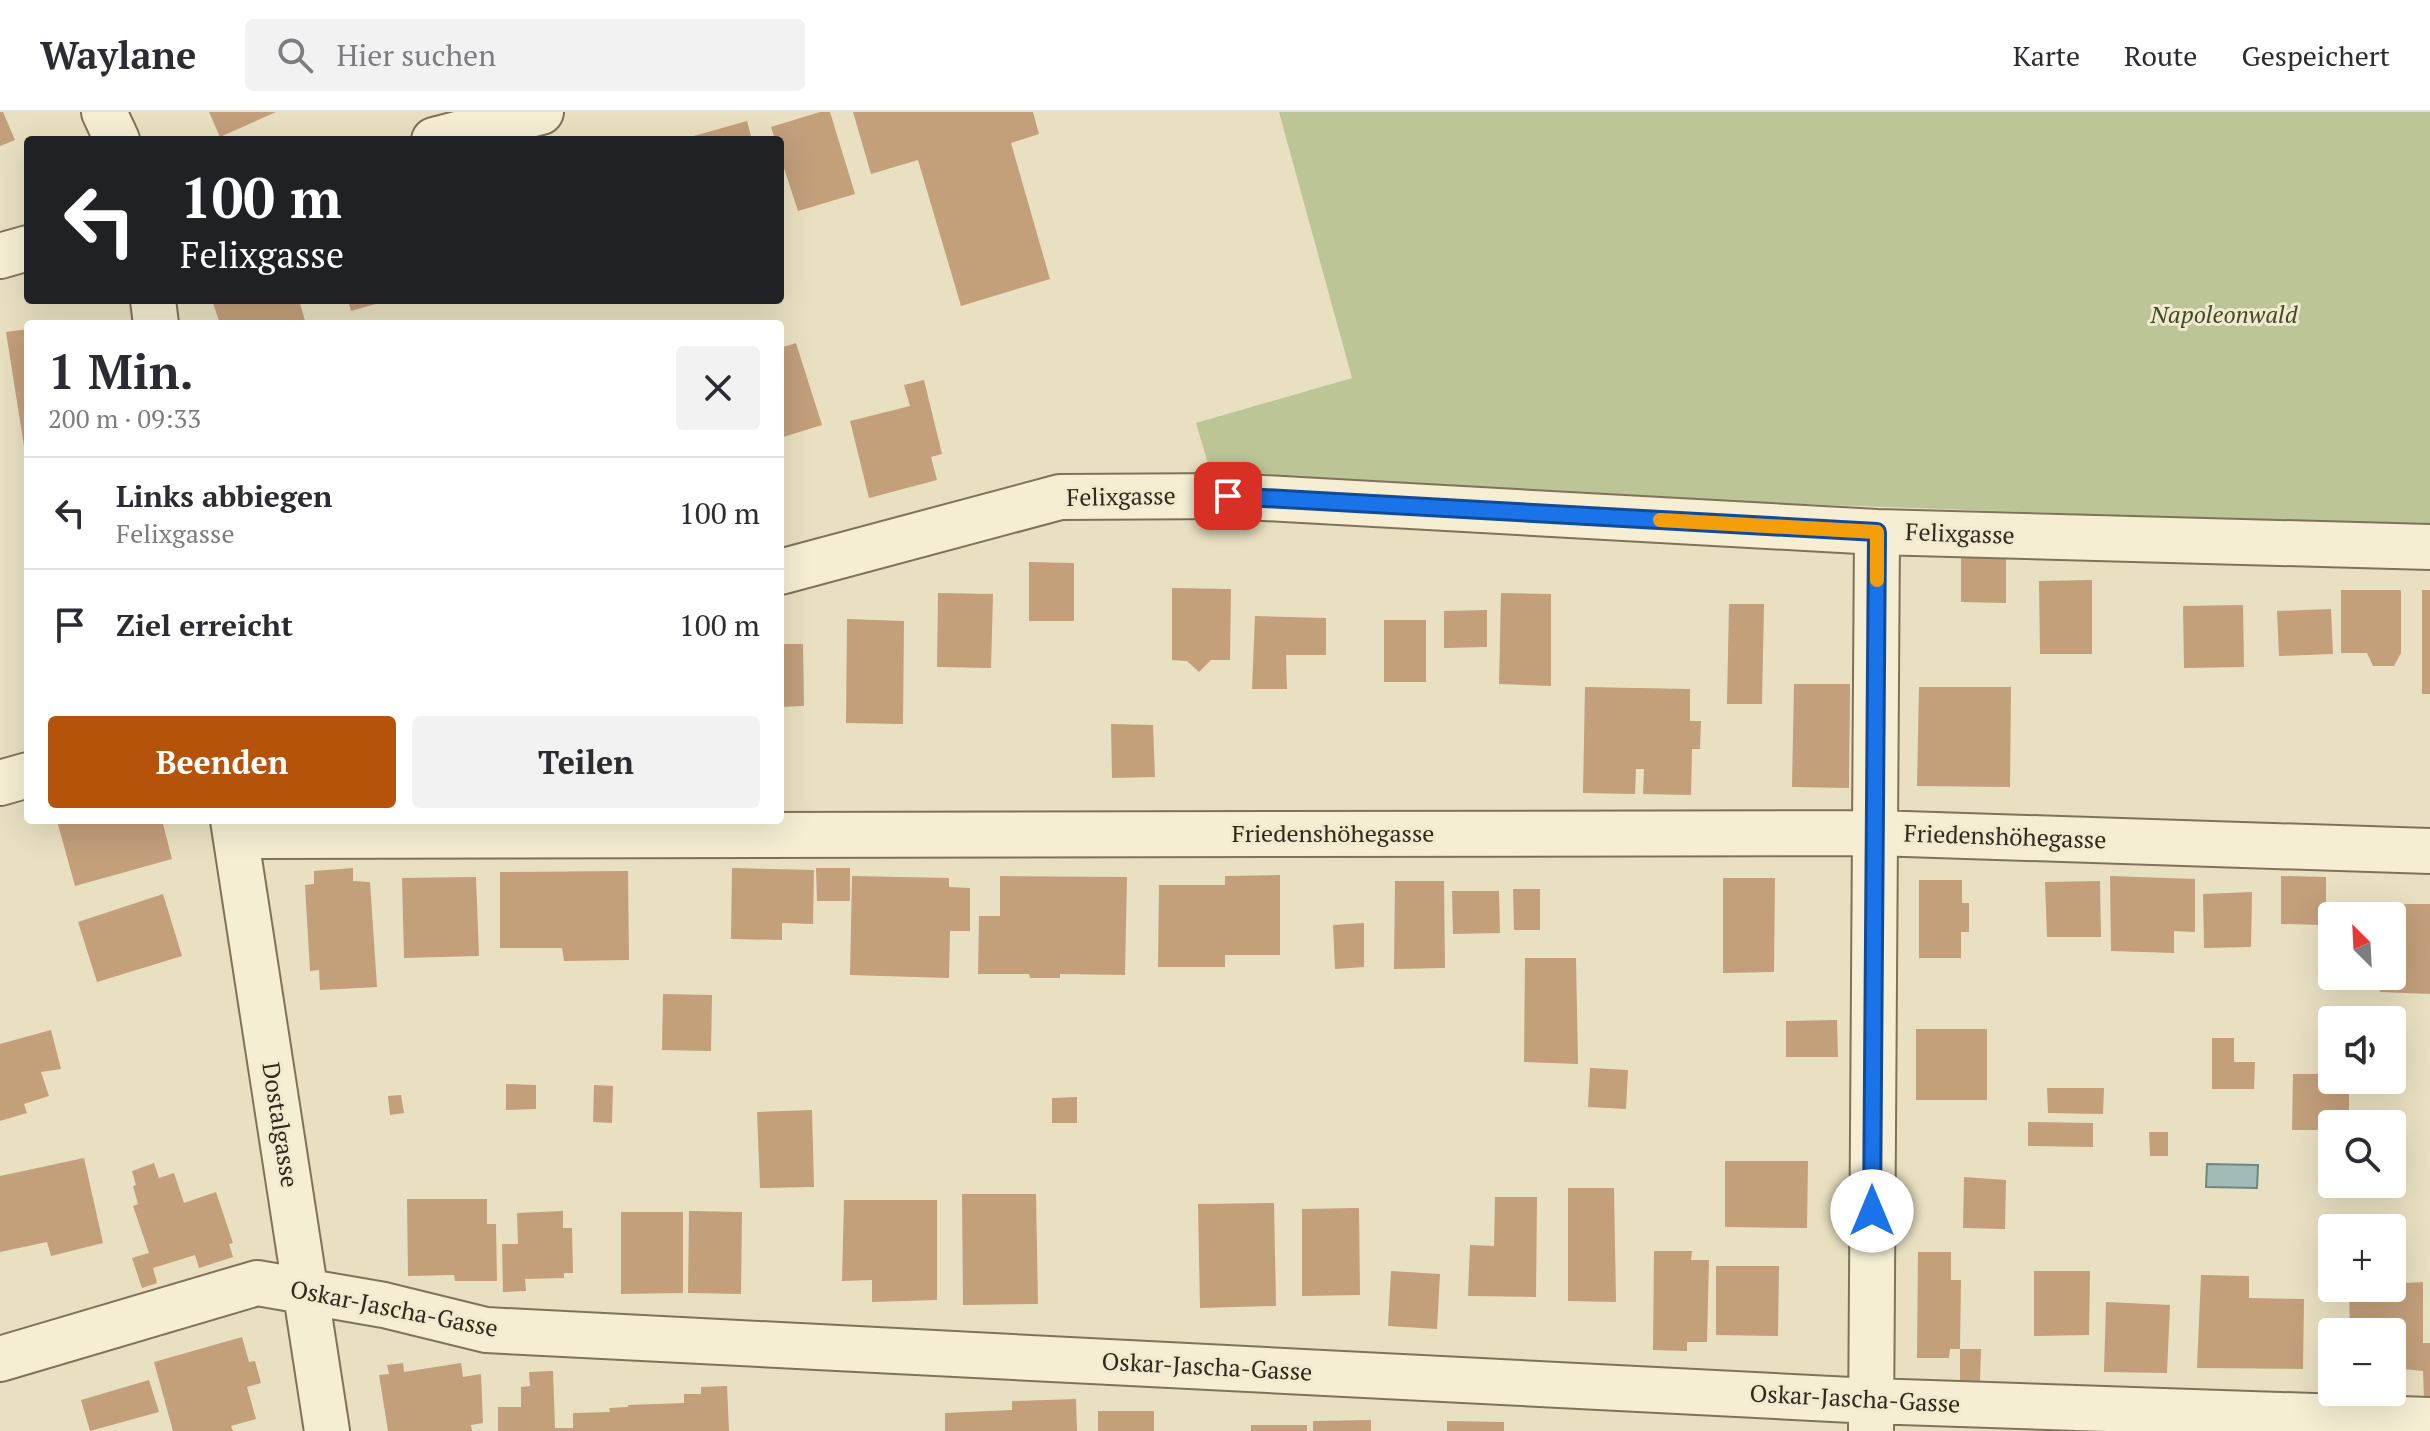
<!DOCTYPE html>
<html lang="de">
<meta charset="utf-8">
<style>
body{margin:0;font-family:"PT Serif",serif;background:#f2f2f3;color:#2b2b33;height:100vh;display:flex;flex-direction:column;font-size:30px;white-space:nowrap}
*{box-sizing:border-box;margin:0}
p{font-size:26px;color:#7c7c81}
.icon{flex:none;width:44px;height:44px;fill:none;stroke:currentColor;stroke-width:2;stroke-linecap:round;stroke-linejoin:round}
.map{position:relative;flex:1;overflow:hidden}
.sheet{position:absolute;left:24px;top:208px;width:760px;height:504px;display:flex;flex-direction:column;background:#fff;border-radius:8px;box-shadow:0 8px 32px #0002}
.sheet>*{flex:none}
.banner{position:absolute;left:24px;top:24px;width:760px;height:168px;border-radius:8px;box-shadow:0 8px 32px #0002;background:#202124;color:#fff;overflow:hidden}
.needle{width:52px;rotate:336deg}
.controls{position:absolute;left:2318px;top:790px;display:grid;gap:16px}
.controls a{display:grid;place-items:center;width:88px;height:88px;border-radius:8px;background:#fff;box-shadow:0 8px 32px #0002;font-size:40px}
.pin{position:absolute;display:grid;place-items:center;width:68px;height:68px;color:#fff;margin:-34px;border-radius:16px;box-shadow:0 4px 12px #0006}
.me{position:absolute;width:88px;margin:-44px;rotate:0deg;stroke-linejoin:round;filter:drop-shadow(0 0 6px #0008)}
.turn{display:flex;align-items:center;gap:28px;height:168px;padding:0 24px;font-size:36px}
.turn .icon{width:104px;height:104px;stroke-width:2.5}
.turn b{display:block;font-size:56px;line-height:68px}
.round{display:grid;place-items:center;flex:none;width:84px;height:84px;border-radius:8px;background:#f2f2f3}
.head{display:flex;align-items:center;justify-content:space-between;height:136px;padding:0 24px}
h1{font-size:48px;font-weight:600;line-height:60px}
.primary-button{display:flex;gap:16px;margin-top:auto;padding:16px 24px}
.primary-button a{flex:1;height:92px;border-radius:8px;background:#b45309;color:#fff;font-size:32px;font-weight:600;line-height:92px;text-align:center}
.primary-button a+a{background:#f2f2f3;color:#2b2b33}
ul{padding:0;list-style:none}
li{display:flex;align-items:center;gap:24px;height:112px;padding:0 24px;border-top:2px solid #e1e1e2}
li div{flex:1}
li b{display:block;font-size:30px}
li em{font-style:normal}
header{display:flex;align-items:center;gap:48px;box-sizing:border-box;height:112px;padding:0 40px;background:#fff;border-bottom:2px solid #e1e1e2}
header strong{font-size:38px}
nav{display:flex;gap:44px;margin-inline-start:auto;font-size:28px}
.search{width:560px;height:72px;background:#f2f2f3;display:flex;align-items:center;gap:20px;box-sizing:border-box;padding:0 28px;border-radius:8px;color:#7c7c81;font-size:30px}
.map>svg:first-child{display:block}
</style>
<header>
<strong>Waylane</strong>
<div class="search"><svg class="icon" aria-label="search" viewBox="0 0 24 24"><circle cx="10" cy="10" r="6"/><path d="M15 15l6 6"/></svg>Hier suchen</div>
<nav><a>Karte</a><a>Route</a><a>Gespeichert</a></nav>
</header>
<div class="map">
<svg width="2430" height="1319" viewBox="0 0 2430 1319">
<rect width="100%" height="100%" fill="#e9e0c1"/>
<path fill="#bbc596" d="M1279,0H2430V414L1339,376L1217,367L1209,355L1196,311L1352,266Z"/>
<path fill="#a3bbb6" stroke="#6b8884" stroke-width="2" d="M2207,1052L2258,1053L2257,1076L2206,1075Z"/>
<path fill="#c39f7a" d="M0,0H3L15,28L0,34Z
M209,0H276L220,25Z
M820,0H830L855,82L798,99L780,44V28H775L771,15Z
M853,0H1033L1039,22L1011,31L1050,167L961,194L918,48L871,62Z
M747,9L752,28H683V27Z
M212,188H299L306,212H220Z
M348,188H385L386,189L351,199Z
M28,217V347H26L6,220Z
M796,231L822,313L780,326V236Z
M924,268L942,342L931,345L937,368L869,386L850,309L910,294L904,273Z
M1961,445H2006V491L1961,490Z
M1029,450L1074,451V509H1029Z
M2092,468V542H2040L2039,469Z
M1172,476L1231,477L1230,548H1211L1199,560L1187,549L1172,548Z
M2341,478H2401V541L2394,554H2373L2367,541H2341Z
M2422,478H2430V582H2422Z
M938,481L993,482L991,556L937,555Z
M1501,481L1551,482V574L1499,572Z
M1729,492H1764L1762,592H1727Z
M2243,493L2244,555L2184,556L2183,494Z
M2331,497L2333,542L2279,544L2277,499Z
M1487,498V535L1444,536V499Z
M1255,504L1326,506V543H1286L1287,577H1252Z
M847,507L904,509L903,612L846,611Z
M1384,508H1426V570H1384Z
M780,532H803L804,594L780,595Z
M1794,572H1850L1849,676L1792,675Z
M1585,575L1690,577V609H1701L1700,637H1692L1691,683L1643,682L1644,657H1636L1635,682L1583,681Z
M1919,575H2011L2010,675L1917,674Z
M1111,612L1153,613L1155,665L1112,666Z
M62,708H162L172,747L75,774L57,709Z
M353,756V769L370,770L377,875L320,878L319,858L310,859L305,773L314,772V759Z
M732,756L814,758L813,812L782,811V828L731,827Z
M816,756H850V789H817Z
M628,759L629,848L564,849L562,836H500V760Z
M1280,763V843H1225V855H1158L1159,773H1225V764Z
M852,764L949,766V775L970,776V819H950L949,866L850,863Z
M1000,764L1127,765L1125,863L1060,862V866H1030L1029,862H978L979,804H1000Z
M2110,764L2195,767V820L2174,819V841L2111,839Z
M2281,764L2326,765V813L2281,812Z
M476,765L479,844L404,846L402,766Z
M1723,766H1775L1774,860L1723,861Z
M1919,768H1962V791H1969V820H1961V846H1919Z
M1395,769H1444L1445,856L1394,857Z
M2100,769L2101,825H2047L2045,770Z
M1513,777H1540V818H1514Z
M1452,779H1499L1500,821L1453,822Z
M2252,780L2251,835L2204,836L2203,782Z
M163,782L182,844L97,870L78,810Z
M2381,792H2430V882L2380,880L2379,864H2392V804H2381Z
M1364,811V855L1335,857L1333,813Z
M1525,846H1576L1578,952L1524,950Z
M663,882L712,883L711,939L662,938Z
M1837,908L1838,945H1786V909Z
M1916,917H1987V988H1916Z
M51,918L61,957L41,960L49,984L24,992L27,1001L0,1009V932Z
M2212,926H2234V950H2255L2254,977H2212Z
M1590,956L1628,958L1626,997L1588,995Z
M2293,962H2332V968H2349V1012H2332V1018H2292Z
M506,972L536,973V997L506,998Z
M594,973L613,974L612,1011L593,1010Z
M2047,976H2104L2103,1002L2048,1001Z
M401,983L404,1001L390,1003L388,984Z
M1077,985V1011H1052V986Z
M812,998L814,1075L760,1076L757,1000Z
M2028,1010L2093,1011V1035L2028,1034Z
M2149,1020H2168V1044H2150Z
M84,1046L103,1131L51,1144L47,1130L0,1140V1064Z
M1725,1049H1808L1807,1116L1725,1115Z
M154,1051L159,1066L174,1061L184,1091L216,1080L233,1131L229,1132L233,1145L199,1156L195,1143L153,1156L157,1171L142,1176L132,1146L149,1141L133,1094L138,1092L133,1074L136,1073L132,1059Z
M1964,1065L2006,1068L2005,1117L1963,1116Z
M1568,1076H1614L1616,1190L1568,1189Z
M962,1082H1036L1038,1192L963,1193Z
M1495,1085H1537L1536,1185L1468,1184L1470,1133L1494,1134Z
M407,1087H487V1112H496L497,1169H455L454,1163L408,1164Z
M844,1088H937V1188L872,1190V1168L842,1169Z
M1274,1091L1276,1194L1200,1196L1198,1092Z
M1359,1096L1360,1183L1302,1184V1097Z
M563,1099V1116H572L573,1161H564V1166L525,1167L526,1179L503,1180L502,1132H518L517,1101Z
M689,1099L742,1100L741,1182L688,1181Z
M621,1100H683V1181L621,1182Z
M1654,1139H1692L1691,1148H1709L1707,1230H1687V1239L1653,1238Z
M1918,1140H1951V1168H1961L1960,1237H1950L1949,1246H1917Z
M1716,1154H1779L1778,1224L1716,1223Z
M1391,1159L1440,1162L1437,1217L1388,1214Z
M2034,1159H2090L2089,1223L2034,1224Z
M2201,1163L2249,1164V1186L2304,1187L2303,1257L2197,1256Z
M2423,1170V1231H2430V1287H2424L2423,1259L2392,1256V1220H2350L2349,1176H2392V1174H2402V1171Z
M2106,1190L2170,1193L2167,1261L2104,1260Z
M242,1225L249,1250L255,1249L261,1271L247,1275L256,1307L231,1314L233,1319H173L154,1250Z
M1960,1237H1981L1980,1270L1960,1269Z
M403,1251L404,1260L461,1251L463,1265L481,1262L483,1311L471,1313L472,1319H388L379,1263L389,1262L387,1253Z
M553,1259L555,1316H573V1301L610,1300L609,1296L628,1295V1293L684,1291V1282H701V1275L727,1274L729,1319H498V1295H521V1275L530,1274L529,1260Z
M149,1268L159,1300L90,1319L81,1288Z
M1076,1287L1077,1319H945V1301L1012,1298V1289Z
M1098,1299H1154V1319H1098Z
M1371,1308V1319H1313V1309Z
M1447,1309L1504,1310V1319H1447Z
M1251,1313H1307V1319H1251Z"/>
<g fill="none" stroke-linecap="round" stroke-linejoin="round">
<g stroke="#80725a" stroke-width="48">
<path id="minor" d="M104,0L117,28
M434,28L541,0
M0,144L28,136
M153,188L156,212
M780,460L1060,385L1228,384L1877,420L2430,435
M0,671L28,663
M233,708L327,1319
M236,724L1875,721L2430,739
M0,1247L257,1171L384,1193L486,1218L1871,1289L2430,1308
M1871,1318L1877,420"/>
</g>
<use href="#minor" stroke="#f5eed3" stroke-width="44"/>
</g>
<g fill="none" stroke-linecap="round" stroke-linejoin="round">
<g stroke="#114b97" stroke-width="20">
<path id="route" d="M1228,384L1877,420L1872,1099"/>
</g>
<use href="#route" stroke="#1a73e8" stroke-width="14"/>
<path stroke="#f59e0b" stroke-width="14" d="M1660,408L1877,420V468"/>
</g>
<g text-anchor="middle" stroke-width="6" stroke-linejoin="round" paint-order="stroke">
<g font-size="24" font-style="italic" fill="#3e4c26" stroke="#f1eacf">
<text x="2224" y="211">Napoleonwald</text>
</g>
<g font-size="24" fill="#31291d" stroke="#f1eacf">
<text transform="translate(1121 385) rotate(-1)" y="8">Felixgasse</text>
<text transform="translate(1960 422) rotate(2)" y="8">Felixgasse</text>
<text x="1333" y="730">Friedenshöhegasse</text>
<text transform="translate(2005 725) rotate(2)" y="8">Friedenshöhegasse</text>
<text transform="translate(280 1013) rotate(81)" y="8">Dostalgasse</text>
<text transform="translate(394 1197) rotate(11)" y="8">Oskar-Jascha-Gasse</text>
<text transform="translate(1207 1255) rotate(3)" y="8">Oskar-Jascha-Gasse</text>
<text transform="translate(1855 1287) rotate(3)" y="8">Oskar-Jascha-Gasse</text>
</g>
</g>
</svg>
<div class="controls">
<a><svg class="needle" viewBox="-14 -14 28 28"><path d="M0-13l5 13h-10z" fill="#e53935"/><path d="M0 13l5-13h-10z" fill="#7c7c81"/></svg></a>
<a><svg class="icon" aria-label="sound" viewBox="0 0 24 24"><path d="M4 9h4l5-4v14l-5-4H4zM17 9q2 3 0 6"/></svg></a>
<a><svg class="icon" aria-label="search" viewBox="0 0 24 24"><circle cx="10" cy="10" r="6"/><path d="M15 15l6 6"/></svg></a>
<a>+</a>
<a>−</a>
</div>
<div class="pin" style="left:1228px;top:384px;background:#d93025"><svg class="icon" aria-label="arrive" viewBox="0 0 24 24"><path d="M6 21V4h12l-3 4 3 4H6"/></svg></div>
<svg class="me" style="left:1872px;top:1099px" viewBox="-20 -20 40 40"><circle r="19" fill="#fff"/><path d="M0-13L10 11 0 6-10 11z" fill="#1a73e8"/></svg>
<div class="banner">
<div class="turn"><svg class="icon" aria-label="left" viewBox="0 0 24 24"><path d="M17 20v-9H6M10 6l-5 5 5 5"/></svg><div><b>100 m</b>Felixgasse</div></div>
</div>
<section class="sheet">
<div class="head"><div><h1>1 Min.</h1><p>200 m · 09:33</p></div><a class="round"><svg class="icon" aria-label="close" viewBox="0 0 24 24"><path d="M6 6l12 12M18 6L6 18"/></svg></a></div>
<ul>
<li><svg class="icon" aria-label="left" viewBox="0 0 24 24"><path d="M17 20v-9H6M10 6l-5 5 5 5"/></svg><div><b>Links abbiegen</b><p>Felixgasse</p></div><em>100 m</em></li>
<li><svg class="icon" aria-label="arrive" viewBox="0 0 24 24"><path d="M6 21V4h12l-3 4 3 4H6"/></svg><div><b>Ziel erreicht</b></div><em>100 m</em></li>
</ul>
<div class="primary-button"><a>Beenden</a><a>Teilen</a></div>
</section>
</div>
